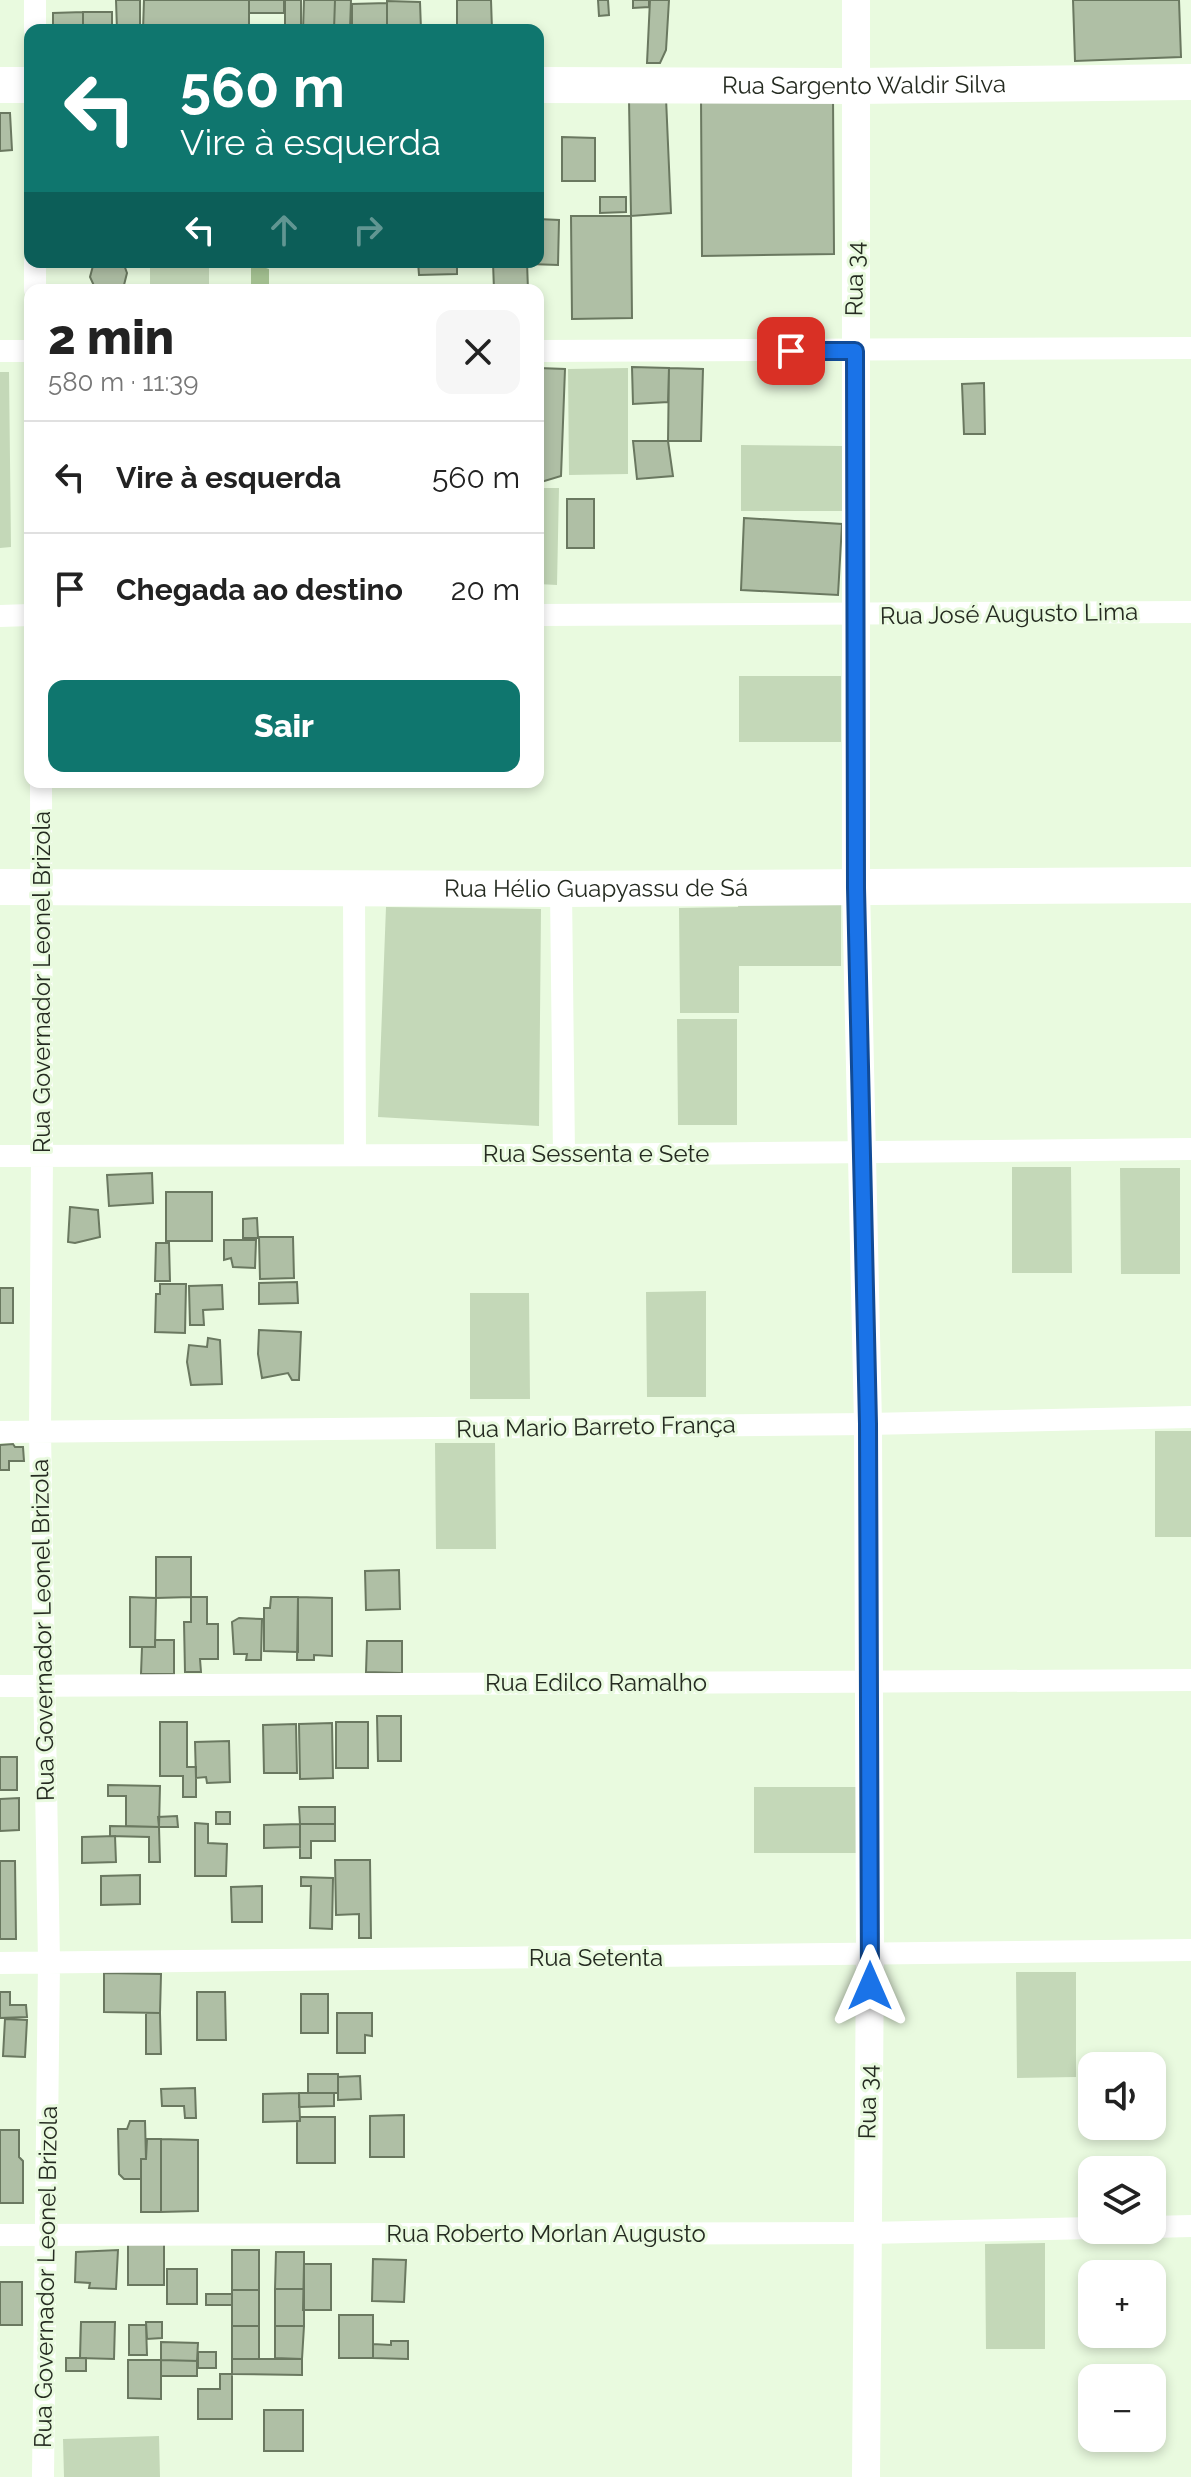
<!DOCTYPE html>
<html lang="pt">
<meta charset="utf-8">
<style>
body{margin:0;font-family:Raleway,sans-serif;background:#f6f6f6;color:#222;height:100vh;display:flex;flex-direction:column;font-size:30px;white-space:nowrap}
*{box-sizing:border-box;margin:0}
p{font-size:26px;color:#767676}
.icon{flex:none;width:44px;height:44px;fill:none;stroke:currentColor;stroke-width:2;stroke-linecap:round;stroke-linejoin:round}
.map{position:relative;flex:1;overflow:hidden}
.details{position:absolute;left:24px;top:284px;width:520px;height:504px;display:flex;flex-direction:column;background:#fff;border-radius:16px;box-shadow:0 4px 12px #0003}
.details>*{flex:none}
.top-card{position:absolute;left:24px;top:24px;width:520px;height:244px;border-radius:16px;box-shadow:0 4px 12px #0003;background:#0f766e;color:#fff;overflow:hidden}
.fabs{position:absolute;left:1078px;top:2052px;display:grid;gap:16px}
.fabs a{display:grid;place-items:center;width:88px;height:88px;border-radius:16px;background:#fff;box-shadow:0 4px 12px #0003;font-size:40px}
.pin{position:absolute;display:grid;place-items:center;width:68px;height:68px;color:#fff;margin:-34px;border-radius:16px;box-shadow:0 4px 12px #0006}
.me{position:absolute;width:88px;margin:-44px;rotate:0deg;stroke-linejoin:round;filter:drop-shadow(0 0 6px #0008)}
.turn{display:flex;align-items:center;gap:28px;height:168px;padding:0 24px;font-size:36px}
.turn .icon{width:104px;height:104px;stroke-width:2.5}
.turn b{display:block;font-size:56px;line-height:68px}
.lanes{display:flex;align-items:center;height:76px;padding:0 24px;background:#0003;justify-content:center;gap:40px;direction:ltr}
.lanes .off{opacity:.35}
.round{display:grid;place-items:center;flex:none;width:84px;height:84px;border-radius:16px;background:#f6f6f6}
.overview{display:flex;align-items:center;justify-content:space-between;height:136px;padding:0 24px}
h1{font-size:48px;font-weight:800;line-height:60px}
.cta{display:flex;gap:16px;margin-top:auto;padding:16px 24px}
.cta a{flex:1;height:92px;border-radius:16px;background:#0f766e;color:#fff;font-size:32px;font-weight:800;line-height:92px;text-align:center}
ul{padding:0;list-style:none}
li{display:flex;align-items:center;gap:24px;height:112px;padding:0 24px;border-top:2px solid #e0e0e0}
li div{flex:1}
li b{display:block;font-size:30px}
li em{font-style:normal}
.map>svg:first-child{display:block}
</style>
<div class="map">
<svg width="1191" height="2477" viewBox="0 0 1191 2477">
<rect width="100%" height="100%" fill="#e9fadf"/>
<path fill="#c4d8b8" d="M150,262H209V290H150Z
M628,368V474L569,475L568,369Z
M0,372H9L11,547L0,548Z
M741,445L843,446V511H741Z
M538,488H559L557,585L538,584Z
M739,676H841V742H739Z
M739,900H841V966H739V1013H680L679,908L738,907Z
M386,907L541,909L539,1126L378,1117Z
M677,1019H737V1125H678Z
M1012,1167H1071L1072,1273H1012Z
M1120,1168H1180V1274H1121Z
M706,1291V1397H647L646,1292Z
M470,1293H529L530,1399H470Z
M1155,1431H1191V1537H1155Z
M435,1443H495L496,1549H436Z
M754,1787H856V1853H754Z
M1016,1972H1076V2077L1017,2078Z
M1045,2243V2349H986L985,2244Z
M159,2436L160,2477H64L63,2439Z"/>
<path fill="#a7c594" d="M251,263L269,269V290H251Z"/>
<path fill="#afbfa5" stroke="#6a7860" stroke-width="2" d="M116,0H140V30H117Z
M144,0H249V30H143Z
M249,0H284V13H249Z
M285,0H301V30H285Z
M304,0H335L334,30H303Z
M335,0H351L350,30H334Z
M457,0H491L492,30H457Z
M598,0H608L609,15L599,16Z
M633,0H649V7L633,8Z
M650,0H669L666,50L660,63H647Z
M1073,0H1179L1181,57L1075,61Z
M387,1L420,2L421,30H387Z
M387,3V30H352V4Z
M83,12V30H53V13Z
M83,12H112V30H83Z
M833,95L834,254L702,256L701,97Z
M666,98L671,213L631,216L629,100Z
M0,113H10L12,150L0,151Z
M562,137L595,138V181H562Z
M600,197H626V212L600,213Z
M571,216H631L632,318L572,319Z
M538,219L559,220L558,265L529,264V262H538Z
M94,262H123L127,273L124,285L119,290H98L95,288L90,277Z
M418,262H457V274L419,275Z
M493,262H527L528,290H494Z
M632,367L669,368L668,402L633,404Z
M538,368L565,369L561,476L538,483Z
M669,368L703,369L701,441H668Z
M984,383L985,434H964L962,384Z
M633,441H668L673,476L637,479Z
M567,499H594V548H567Z
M744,518L842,524L838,595L741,590Z
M152,1173L153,1203L109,1206L107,1175Z
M166,1192H212V1241H166Z
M70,1207L98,1210L100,1237L75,1243L68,1242Z
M257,1218L258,1238H243V1219Z
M259,1237H293L294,1278L260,1279Z
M224,1240H256L255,1268L233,1267L231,1258L224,1260Z
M156,1243H169L170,1281H155Z
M297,1282L298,1303L259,1304V1283Z
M160,1284H186L185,1333L155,1332L156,1294H160Z
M222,1285L223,1309L203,1310L204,1325H190L189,1286Z
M0,1288H13V1323H0Z
M259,1330L301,1332L299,1380H292L288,1373L262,1378L258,1354Z
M208,1338L220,1340L222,1384L191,1385L187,1362L189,1345L207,1347Z
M13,1444L15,1447H23L24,1461H9V1470H0V1445Z
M156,1557H191V1597L156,1598Z
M399,1570L400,1609L366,1610L365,1571Z
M130,1597L156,1598L155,1647H130Z
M191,1597H207V1624H218V1659H200L201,1672H185L184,1622H191Z
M271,1597H298V1652L264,1651V1608H270Z
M298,1597L332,1598V1656L314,1655V1660H297Z
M239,1618L262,1619L261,1660H246L247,1654H234L232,1622Z
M155,1640H174V1674H141L142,1647H155Z
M367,1641H402V1673L366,1672Z
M377,1716H401V1761H378Z
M160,1722H187V1767H196V1797H183V1776H160Z
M336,1722H368V1768H336Z
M332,1723L333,1778L300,1779L299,1724Z
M296,1724L297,1773H264L263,1725Z
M229,1741L230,1782L207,1783L206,1777L196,1778L195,1742Z
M0,1757H17V1790H0Z
M108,1785L160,1786L159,1827L126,1826V1796H108Z
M19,1798V1830L0,1831V1799Z
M299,1807H335V1824H300Z
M216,1812H230V1824H216Z
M177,1816L178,1827H159L158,1817Z
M195,1823L208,1824V1843L227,1844L226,1876H195Z
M300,1824H335V1841H311V1858H300Z
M300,1824V1847L264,1848V1825Z
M110,1826L159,1827L160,1862H149V1837L110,1836Z
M115,1836L116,1862L82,1863V1837Z
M335,1860H370L371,1938H359V1914L336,1915Z
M0,1861H15L16,1939H0Z
M140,1875V1904L101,1905V1876Z
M301,1877L333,1878L332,1929L310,1928L311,1886H301Z
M262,1886V1922H232L231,1887Z
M104,1973L161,1974L160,2013L104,2012Z
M0,1992H10V2005H26L27,2017L0,2018Z
M197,1992H225L226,2040H197Z
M301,1994H328V2033H301Z
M146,2013H160L161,2054H146Z
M337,2013H372V2036L365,2035V2053H337Z
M5,2019L27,2020L25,2057L3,2056Z
M308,2074H338V2093H308Z
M360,2076L361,2099L338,2100V2077Z
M195,2088L196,2118H185L184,2106H162L161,2089Z
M299,2093L300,2121L263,2122V2094Z
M299,2093H334V2106L299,2107Z
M404,2115V2157H370V2116Z
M300,2117H335V2163H297V2121H300Z
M130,2121H145L146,2159H141V2179H124L119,2174L118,2129H127Z
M0,2130H19V2157L23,2161V2203H0Z
M147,2139H161V2212H141V2159H146Z
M161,2139L198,2140V2211L161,2212Z
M128,2241H164V2285H128Z
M118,2250L116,2289L89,2288L90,2283L75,2282L76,2252Z
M232,2250H259V2290H232Z
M276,2252H304V2289H275Z
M373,2259L406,2260L404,2302L372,2301Z
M304,2264H331V2310H303Z
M167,2269H197V2304H167Z
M0,2282H22V2325H0Z
M275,2289H304V2326H275Z
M232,2290H259V2326H232Z
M206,2294H232V2305H206Z
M339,2315H373V2358H339Z
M81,2322H115L114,2359L80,2358Z
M146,2322H162V2338L147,2339Z
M129,2325H146L147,2355H129Z
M232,2326H259V2359H232Z
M275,2326H304L302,2359L275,2358Z
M391,2341H408V2359L373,2358V2344L391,2345Z
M161,2342L198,2343L197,2361L161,2360Z
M198,2352H216V2368H198Z
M66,2358H86V2371H66Z
M232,2359H302V2375L232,2374Z
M128,2360H161V2399L128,2398Z
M161,2360L197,2361V2376H161Z
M220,2374H232V2419H198V2389H220Z
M264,2410H303V2451H264Z"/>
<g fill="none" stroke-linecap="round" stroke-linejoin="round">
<path stroke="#fff" stroke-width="22" d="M35,0V30
M35,262V290
M0,351H30
M538,351L1191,348
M538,615L1191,612
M0,616L30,615
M41,782L42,1155L40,1432L49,1962L43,2477
M354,889L355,1155
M561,889L564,1155
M0,1156L564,1155L1191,1149
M0,1432L868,1424L1191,1417
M0,1686L1191,1680
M0,1963L1191,1950
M1152,2227L1191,2226
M0,2235L867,2233L1092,2228"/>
<path stroke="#fff" stroke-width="28" d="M856,0V888L868,1424L870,1955L866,2477"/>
<g stroke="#fff" stroke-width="36">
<path d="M0,85H30"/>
<path id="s1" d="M538,85L857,86L1191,82"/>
<path id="s2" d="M0,887L561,889L1191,885"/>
</g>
</g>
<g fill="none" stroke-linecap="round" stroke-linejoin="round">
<g stroke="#114b97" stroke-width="20">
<path id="route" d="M791,351H855L856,888L868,1424L870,1986"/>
</g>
<use href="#route" stroke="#1a73e8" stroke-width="14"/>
</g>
<g text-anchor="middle" stroke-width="6" stroke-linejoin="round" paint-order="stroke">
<g font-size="24" fill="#252b21" stroke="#e9fadf">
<text dy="8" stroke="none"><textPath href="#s1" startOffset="326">Rua Sargento Waldir Silva</textPath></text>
<text transform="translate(855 279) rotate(-89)" y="8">Rua 34</text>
<text transform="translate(1009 614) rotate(-1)" y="8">Rua José Augusto Lima</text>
<text dy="8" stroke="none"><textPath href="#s2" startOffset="596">Rua Hélio Guapyassu de Sá</textPath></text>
<text transform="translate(42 982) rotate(-90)" y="8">Rua Governador Leonel Brizola</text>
<text x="596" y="1162">Rua Sessenta e Sete</text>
<text transform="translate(596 1427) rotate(-1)" y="8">Rua Mario Barreto França</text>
<text transform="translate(43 1630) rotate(-91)" y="8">Rua Governador Leonel Brizola</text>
<text x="596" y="1691">Rua Edilco Ramalho</text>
<text x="596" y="1966">Rua Setenta</text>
<text transform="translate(868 2102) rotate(-89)" y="8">Rua 34</text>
<text x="546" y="2242">Rua Roberto Morlan Augusto</text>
<text transform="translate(46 2277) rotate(-89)" y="8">Rua Governador Leonel Brizola</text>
</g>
</g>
</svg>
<div class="fabs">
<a><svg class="icon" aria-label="sound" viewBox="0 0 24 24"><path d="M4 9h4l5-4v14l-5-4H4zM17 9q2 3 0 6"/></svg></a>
<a><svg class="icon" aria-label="layers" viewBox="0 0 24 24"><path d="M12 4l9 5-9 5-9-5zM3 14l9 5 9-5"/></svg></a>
<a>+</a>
<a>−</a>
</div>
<div class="pin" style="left:791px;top:351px;background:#d93025"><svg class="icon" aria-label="arrive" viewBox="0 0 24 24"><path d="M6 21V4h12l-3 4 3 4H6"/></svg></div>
<svg class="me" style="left:870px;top:1986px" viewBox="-20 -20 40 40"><path d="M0-17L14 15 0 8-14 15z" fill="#1a73e8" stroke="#fff" stroke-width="4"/></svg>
<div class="top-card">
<div class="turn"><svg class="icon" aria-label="left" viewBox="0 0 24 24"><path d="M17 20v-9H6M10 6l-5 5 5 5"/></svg><div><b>560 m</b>Vire à esquerda</div></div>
<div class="lanes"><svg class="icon" aria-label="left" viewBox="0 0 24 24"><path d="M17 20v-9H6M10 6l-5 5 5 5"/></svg><svg class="icon off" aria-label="ahead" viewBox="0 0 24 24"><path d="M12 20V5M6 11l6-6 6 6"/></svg><svg class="icon off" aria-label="right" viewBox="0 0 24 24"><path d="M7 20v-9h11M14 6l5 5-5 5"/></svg></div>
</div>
<section class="details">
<div class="overview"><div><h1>2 min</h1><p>580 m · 11:39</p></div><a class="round"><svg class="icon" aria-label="close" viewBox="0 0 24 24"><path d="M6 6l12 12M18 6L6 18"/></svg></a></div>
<ul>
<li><svg class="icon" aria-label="left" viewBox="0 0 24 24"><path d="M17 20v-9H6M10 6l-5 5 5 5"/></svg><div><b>Vire à esquerda</b></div><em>560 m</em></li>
<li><svg class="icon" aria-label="arrive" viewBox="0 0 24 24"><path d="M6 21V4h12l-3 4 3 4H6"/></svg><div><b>Chegada ao destino</b></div><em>20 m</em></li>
</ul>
<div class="cta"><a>Sair</a></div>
</section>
</div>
